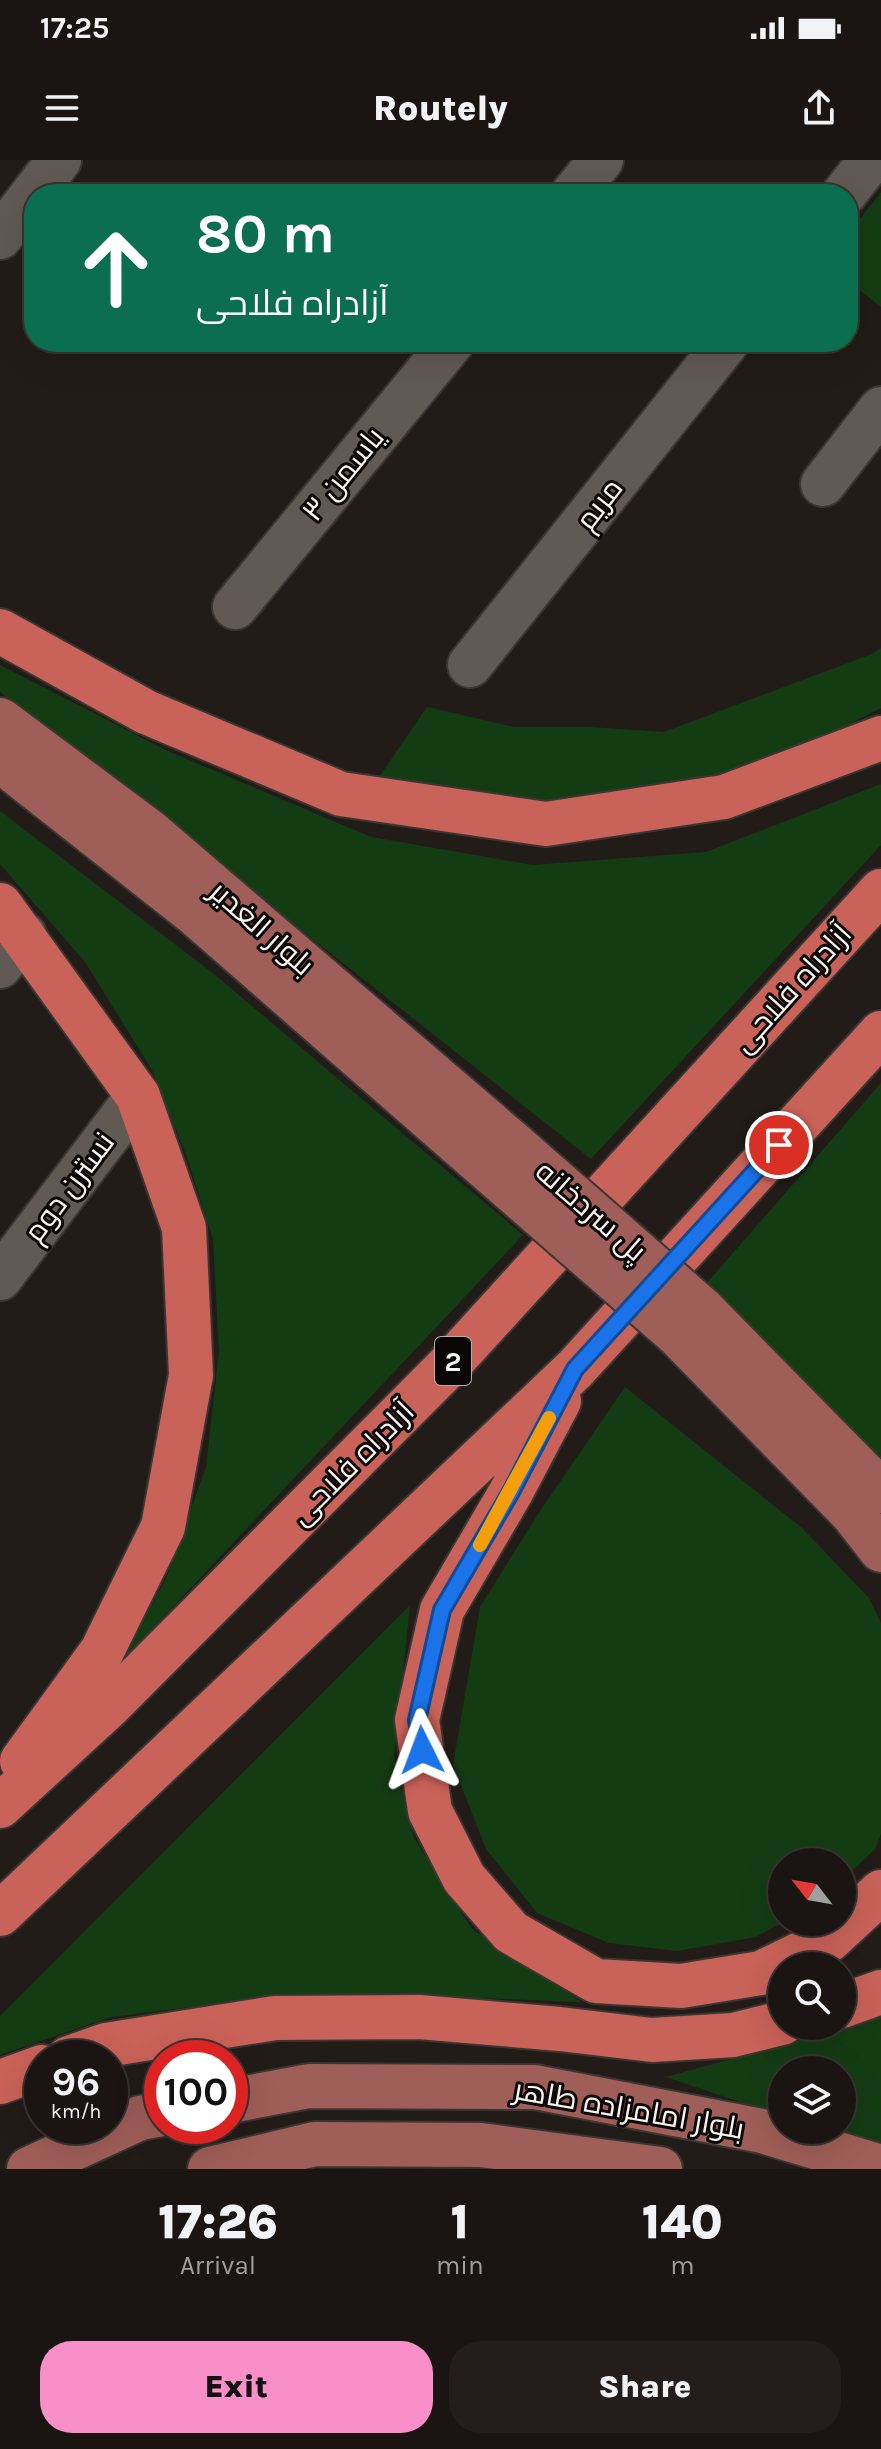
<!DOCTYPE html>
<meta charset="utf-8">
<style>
body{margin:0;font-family:Karla,Cairo,sans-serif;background:#231e1b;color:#f1f3f6;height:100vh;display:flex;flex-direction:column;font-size:30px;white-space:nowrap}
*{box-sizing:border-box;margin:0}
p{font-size:26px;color:#9f9f9f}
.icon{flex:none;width:44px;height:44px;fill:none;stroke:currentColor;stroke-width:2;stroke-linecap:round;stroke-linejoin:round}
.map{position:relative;height:2009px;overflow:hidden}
.details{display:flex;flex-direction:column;background:#1a1512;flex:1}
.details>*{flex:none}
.hud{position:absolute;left:24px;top:24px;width:834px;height:168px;border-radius:32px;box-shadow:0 8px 32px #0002,0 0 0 2px #383432;background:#0b6e4f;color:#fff;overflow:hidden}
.needle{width:52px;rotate:301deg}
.tools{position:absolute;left:768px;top:1688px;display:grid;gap:16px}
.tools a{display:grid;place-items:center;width:88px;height:88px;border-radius:50%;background:#1a1512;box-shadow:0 8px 32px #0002,0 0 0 2px #383432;font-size:40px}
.speed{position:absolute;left:24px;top:1880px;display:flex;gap:16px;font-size:40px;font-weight:700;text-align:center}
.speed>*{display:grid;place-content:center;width:104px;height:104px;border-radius:50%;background:#1a1512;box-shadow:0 8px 32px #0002,0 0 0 2px #383432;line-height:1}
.speed small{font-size:20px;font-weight:400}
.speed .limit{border:12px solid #d22;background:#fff;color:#111}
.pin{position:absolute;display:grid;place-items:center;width:68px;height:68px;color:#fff;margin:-34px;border:4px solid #fff;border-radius:50%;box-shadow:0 2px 8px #0007}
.me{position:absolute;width:88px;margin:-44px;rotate:357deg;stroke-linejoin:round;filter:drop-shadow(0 0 6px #0008)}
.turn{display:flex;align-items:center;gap:28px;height:168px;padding:0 40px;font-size:36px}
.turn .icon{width:104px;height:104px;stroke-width:2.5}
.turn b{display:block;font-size:56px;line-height:68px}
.eta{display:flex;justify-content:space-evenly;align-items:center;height:136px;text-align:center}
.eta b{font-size:48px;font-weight:800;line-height:56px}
.button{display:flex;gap:16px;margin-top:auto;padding:16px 40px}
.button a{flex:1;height:92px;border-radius:32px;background:#f98fc9;color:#111;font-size:32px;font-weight:800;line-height:92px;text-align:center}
.button a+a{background:#231e1b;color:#f1f3f6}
.status{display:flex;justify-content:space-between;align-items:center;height:56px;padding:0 40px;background:#1a1512;direction:ltr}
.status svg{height:22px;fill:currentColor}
header{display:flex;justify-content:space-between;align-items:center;height:104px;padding:0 40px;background:#1a1512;font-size:36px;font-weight:800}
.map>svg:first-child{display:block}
</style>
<div class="status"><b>17:25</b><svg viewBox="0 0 49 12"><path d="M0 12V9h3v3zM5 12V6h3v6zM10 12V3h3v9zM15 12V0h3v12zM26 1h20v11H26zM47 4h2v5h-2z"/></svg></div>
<header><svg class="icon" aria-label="menu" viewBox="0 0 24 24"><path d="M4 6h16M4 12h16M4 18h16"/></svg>Routely<svg class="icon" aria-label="share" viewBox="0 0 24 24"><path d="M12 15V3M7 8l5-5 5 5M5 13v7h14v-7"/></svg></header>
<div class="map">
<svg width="881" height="2009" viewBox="0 0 881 2009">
<rect width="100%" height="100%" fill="#221c18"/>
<path fill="#143c13" d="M881,32V147L848,121V74Z
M881,488V548L818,580L703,623L581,644L476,641L375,623L427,547L514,567H591L664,572L872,494Z
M0,505L168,591L371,677L533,705L706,692L881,624V685L591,999L0,532Z
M0,651L214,814L523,1075L122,1501L167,1416L206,1307L219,1192L213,1079L186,995L152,910L85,802L0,704Z
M881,923V1316L706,1124Z
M625,1227L802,1368L869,1438L881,1463V1674L875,1689L842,1721V1702H782L783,1762L756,1777L677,1791L609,1783L537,1753L486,1689L453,1605L480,1447L538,1354Z
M410,1445L394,1598L414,1678L472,1769L582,1842L368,1834L207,1845L111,1857L0,1895V1856Z
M881,1857V1990L823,1970H842V1910H782V1956L666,1917Z"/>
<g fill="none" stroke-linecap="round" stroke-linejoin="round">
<g stroke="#3b3633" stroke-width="48">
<path id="minor" d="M573,34L601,0
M844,34L871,0
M0,77L59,0
M823,324L881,249
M235,447L452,182
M470,505L727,182
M0,806L24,775
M0,1118L138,936"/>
</g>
<g stroke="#3b3633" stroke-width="48">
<path id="major" d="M0,560L150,672L516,986
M0,600L194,753L494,1015
M702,1149L881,1331
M679,1176L853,1354L881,1390
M230,1941L309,1926L535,1927L762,1971L881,2007
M29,2009L140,1958L162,1954
M210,2009L315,1984L481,1985L660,2009"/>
</g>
<g stroke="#3b3633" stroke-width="48">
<path id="highway" d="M0,471L146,552L341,634L546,664L724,637L881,578
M0,745L138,936L184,1068L191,1215L163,1367L102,1491L22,1601
M559,1241L511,1332L442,1450L417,1560L430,1651L464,1718L511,1772L596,1821L681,1826L761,1813L829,1780L881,1732
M0,1646L109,1546L446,1208L881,731
M0,1754L575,1209L881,873
M842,1846L881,1832
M69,1898L106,1885L275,1858L419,1857L560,1869L652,1880L733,1875L782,1863
M0,1922L42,1907"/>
</g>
<use href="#minor" stroke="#615954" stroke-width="44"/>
<use href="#major" stroke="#9f5e57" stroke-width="44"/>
<use href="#highway" stroke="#c96259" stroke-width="44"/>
<g stroke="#3b3633" stroke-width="48" stroke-linecap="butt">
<path id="major-bridge" d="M516,986L702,1149
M494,1015L679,1176"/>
</g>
<use href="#major-bridge" stroke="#9f5e57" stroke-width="44"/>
</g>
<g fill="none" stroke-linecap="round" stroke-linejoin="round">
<g stroke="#114b97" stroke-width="20">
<path id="route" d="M422,1590L417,1560L442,1450L511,1332L575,1209L779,985"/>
</g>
<use href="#route" stroke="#1a73e8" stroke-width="14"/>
<path stroke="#f59e0b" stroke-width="14" d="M480,1385L549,1258"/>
</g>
<g text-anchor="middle" stroke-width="6" stroke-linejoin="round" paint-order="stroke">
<rect fill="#0a0706" stroke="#b1adaa" stroke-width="2" x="435" y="1177" width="36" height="48" rx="6"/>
<g font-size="28" font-weight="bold" fill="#f8f4f1">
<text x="453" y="1211">2</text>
</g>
<g font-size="30" fill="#f8f4f1" stroke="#0a0706">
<text transform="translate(343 314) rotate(-51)" y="10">یاسمن ۳</text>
<text transform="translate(599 344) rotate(-52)" y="10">مریم</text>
<text transform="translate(262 768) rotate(41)" y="10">بلوار الغدیر</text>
<text transform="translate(792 828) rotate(-48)" y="10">آزادراه فلاحی</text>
<text transform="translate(69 1027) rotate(-53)" y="10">نسترن دوم</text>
<text transform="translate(591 1051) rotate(41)" y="10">پل سردخانه</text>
<text transform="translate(352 1303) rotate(-45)" y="10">آزادراه فلاحی</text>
<text transform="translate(629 1949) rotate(10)" y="10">بلوار امامزاده طاهر</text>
</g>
</g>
</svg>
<div class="tools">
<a><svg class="needle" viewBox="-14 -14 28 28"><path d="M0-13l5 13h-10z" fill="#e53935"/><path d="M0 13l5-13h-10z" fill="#9f9f9f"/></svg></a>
<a><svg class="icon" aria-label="search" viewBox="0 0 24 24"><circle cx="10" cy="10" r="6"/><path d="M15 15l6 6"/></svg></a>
<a><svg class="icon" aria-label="layers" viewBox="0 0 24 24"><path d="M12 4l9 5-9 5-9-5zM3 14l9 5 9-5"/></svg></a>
</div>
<div class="speed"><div>96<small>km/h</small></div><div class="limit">100</div></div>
<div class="pin" style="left:779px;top:985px;background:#d93025"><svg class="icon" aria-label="arrive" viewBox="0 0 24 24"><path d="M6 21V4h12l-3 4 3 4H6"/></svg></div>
<svg class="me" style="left:422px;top:1590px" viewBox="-20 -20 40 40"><path d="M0-17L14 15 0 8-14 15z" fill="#1a73e8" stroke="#fff" stroke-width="4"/></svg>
<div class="hud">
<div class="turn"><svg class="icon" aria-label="ahead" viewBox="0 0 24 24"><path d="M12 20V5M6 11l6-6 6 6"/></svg><div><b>80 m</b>آزادراه فلاحی</div></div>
</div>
</div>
<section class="details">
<div class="eta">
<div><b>17:26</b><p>Arrival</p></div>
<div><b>1</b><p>min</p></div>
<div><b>140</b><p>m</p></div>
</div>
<div class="button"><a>Exit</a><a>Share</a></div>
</section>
